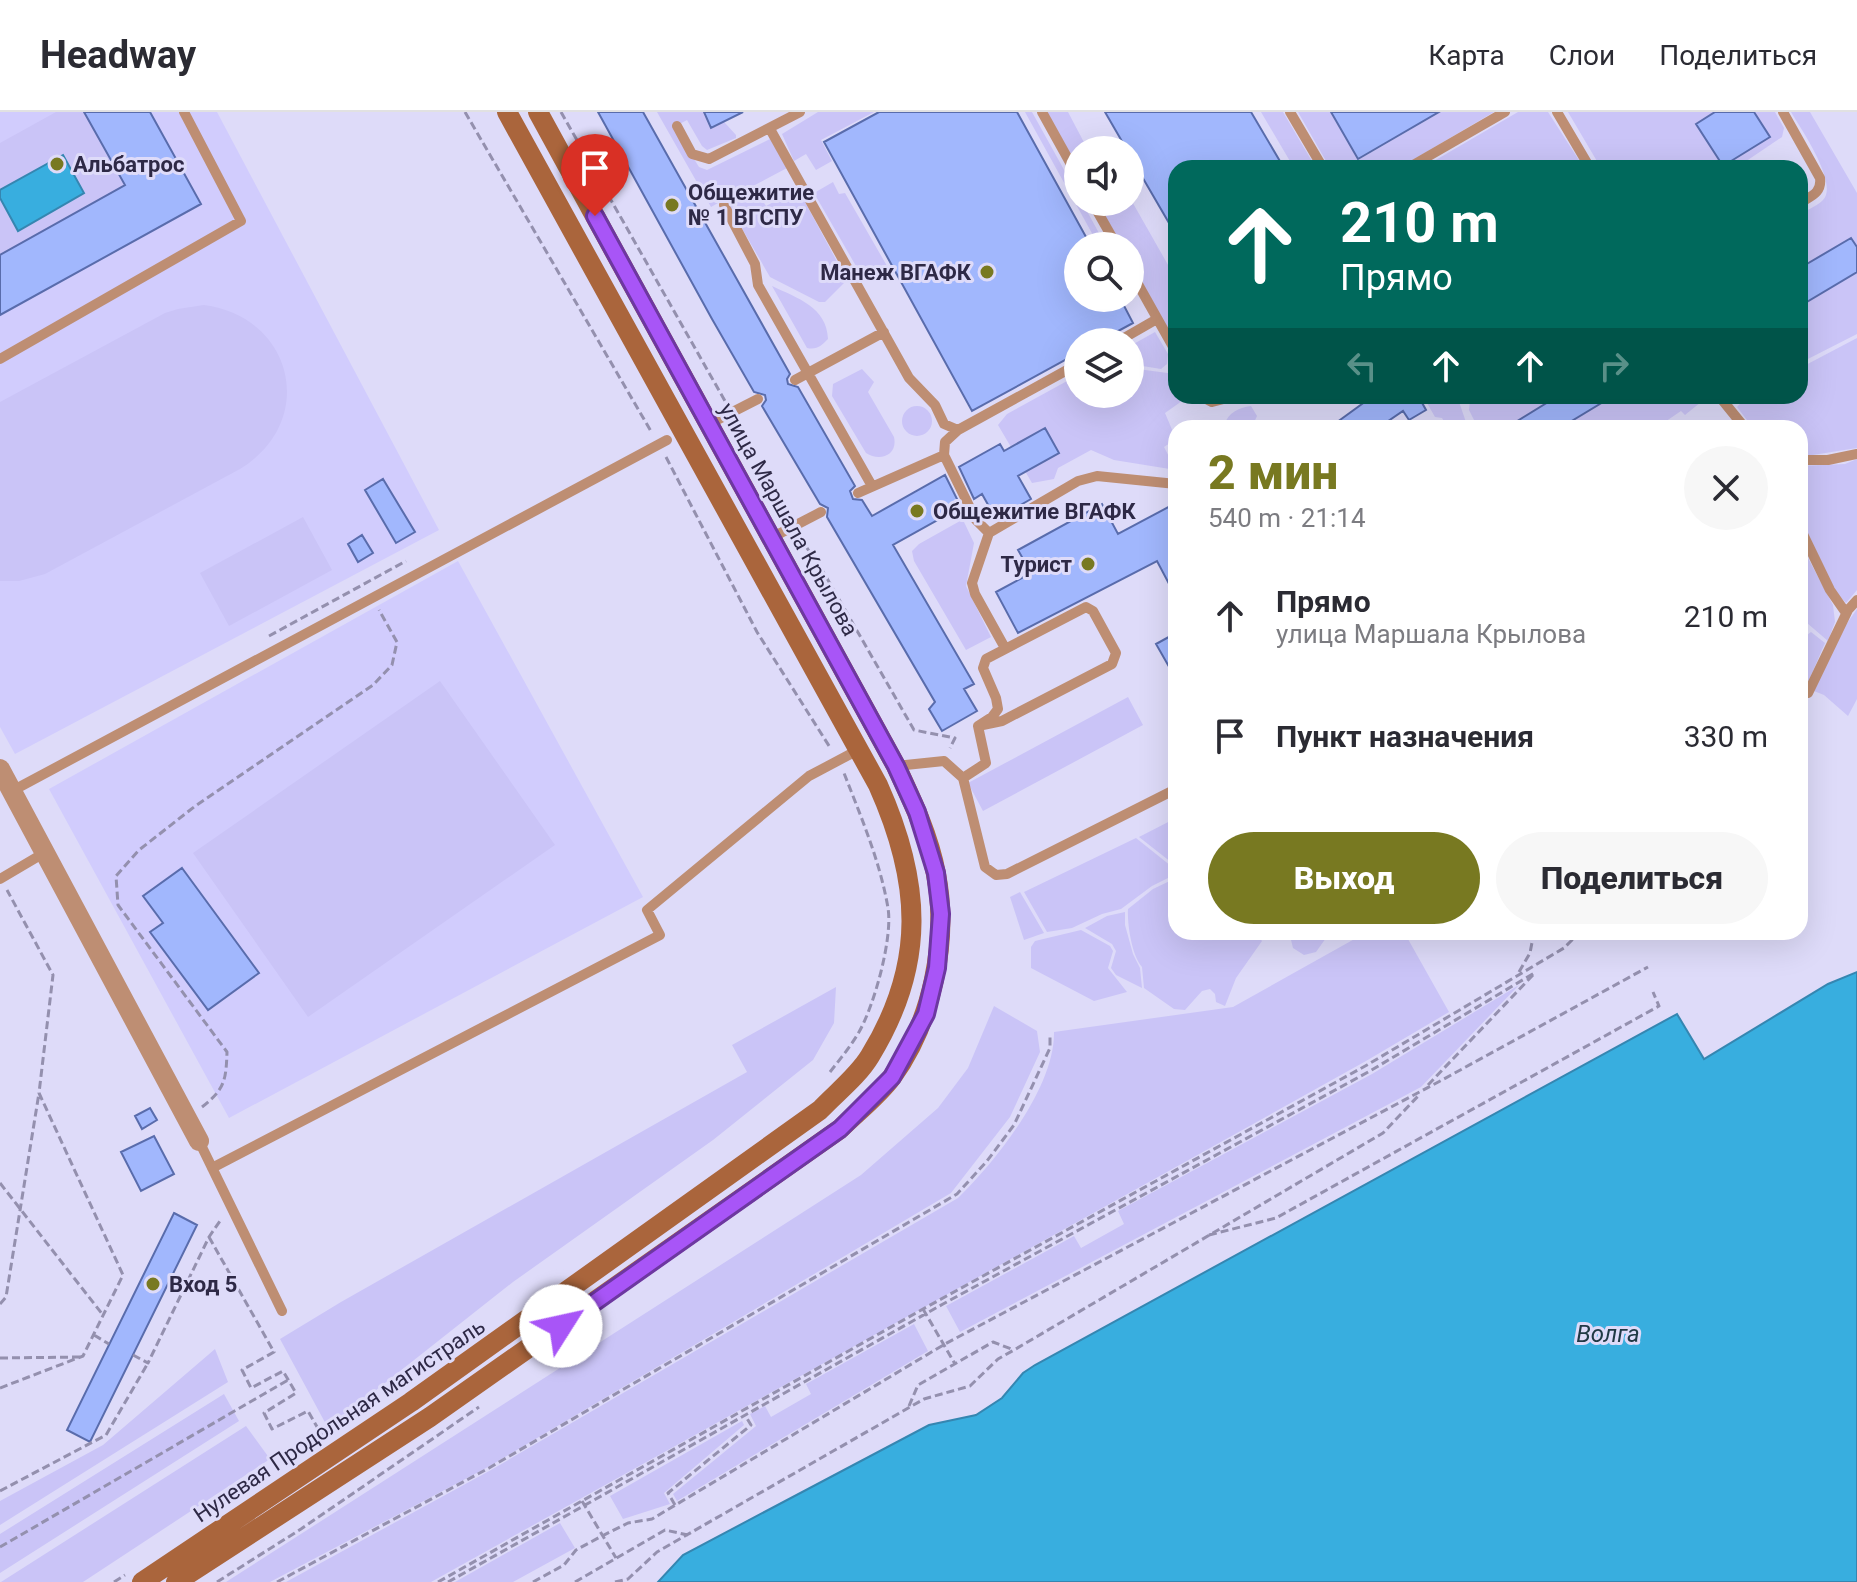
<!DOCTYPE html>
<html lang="ru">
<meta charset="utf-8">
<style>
body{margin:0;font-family:Roboto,sans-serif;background:#f7f7f7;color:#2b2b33;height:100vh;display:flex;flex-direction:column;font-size:30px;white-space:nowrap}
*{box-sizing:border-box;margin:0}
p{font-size:26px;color:#7c7c81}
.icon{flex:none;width:44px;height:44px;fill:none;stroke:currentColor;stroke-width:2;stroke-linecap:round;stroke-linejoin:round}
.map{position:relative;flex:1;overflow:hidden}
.details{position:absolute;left:1168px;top:308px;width:640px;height:520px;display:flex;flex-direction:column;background:#fff;border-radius:24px;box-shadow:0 8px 32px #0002}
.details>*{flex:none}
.guide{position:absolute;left:1168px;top:48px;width:640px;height:244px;border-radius:24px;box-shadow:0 8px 32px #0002;background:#00695c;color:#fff;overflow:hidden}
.fabs{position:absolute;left:1064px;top:24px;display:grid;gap:16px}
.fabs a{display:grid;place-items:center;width:80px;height:80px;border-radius:50%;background:#fff;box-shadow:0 8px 32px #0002;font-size:40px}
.pin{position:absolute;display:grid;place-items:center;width:68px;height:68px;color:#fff;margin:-82px -34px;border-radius:50% 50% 50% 0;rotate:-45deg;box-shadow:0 0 8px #0007}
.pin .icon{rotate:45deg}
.me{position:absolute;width:88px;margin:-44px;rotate:55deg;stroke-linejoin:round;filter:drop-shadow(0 0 6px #0008)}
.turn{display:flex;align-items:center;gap:28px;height:168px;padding:0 40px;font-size:36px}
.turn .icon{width:104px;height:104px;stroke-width:2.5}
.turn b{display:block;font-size:56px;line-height:68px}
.lanes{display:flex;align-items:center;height:76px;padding:0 40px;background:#0003;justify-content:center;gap:40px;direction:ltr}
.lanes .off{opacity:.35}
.round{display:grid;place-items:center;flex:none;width:84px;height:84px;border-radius:42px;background:#f7f7f7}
.summary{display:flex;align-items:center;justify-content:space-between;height:136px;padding:0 40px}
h1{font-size:48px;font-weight:800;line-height:60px;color:#787921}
.action{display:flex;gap:16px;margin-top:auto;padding:16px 40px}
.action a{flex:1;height:92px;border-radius:48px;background:#787921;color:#fff;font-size:32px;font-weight:800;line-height:92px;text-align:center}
.action a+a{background:#f7f7f7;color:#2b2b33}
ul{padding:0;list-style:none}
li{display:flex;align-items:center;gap:24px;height:120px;padding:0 40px}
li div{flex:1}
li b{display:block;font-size:30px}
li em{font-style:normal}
header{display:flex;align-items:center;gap:48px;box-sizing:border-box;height:112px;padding:0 40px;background:#fff;border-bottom:2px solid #e1e1e2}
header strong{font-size:38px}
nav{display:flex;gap:44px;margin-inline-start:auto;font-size:28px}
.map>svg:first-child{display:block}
</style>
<header>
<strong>Headway</strong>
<nav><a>Карта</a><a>Слои</a><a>Поделиться</a></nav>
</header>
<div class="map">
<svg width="1857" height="1470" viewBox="0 0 1857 1470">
<rect width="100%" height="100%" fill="#dedbf9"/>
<path fill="#d1ccfd" d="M0,0H217L439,418L15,642L0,615Z
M458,449L643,785L229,1006L49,677Z"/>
<path fill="#cac4f7" d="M56,0H84L125,73L0,143V31Z
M657,0H715L736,23V26L707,38L702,34L687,8L674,15L699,55L707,58L770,27L787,56L753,74L766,94L798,77L847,168L825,190H819L770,165L725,87L711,95Z
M818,0H874L821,28L832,49L816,58L806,42L794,49L782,22Z
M1025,0H1032L1078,83V90H1082L1106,134H1099Z
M1047,0H1068L1088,38H1078V55Z
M1261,0H1283L1316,56H1294Z
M1298,0H1330L1358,48L1441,0H1494L1399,56H1330Z
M1518,0H1548L1584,56H1422Z
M1568,0H1775L1784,16L1782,25L1736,56H1601Z
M1791,0H1810L1857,81V222L1800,251V102C1807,98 1817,94 1823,88C1839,72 1801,17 1791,0Z
M833,70L839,82L845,81L887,154L860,161L814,81Z
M1130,86L1176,167V231L1130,149V134H1122L1097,90H1130Z
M772,174C797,186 827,195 828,227C821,234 817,238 807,236Z
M204,193C294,205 318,309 240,357L45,462L19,469H0V290L165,201L178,197Z
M1155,220L1168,242L1167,252L1161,257L1130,252V234Z
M1857,226V336L1800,345V316H1753L1737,295L1747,284H1800V256Z
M1130,256L1175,262L1176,284H1189L1165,301L1176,327L1164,335L1176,358L1114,348L1091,338L1058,356L1054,367L1032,371L998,313L1007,302L1078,263V282H1130Z
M862,257L874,270L868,280L894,325C898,343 880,350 866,341L832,284L833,272Z
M1423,284H1457L1468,316H1448L1442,306L1435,305Z
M1488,284H1704L1701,290L1685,303L1681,299L1656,316H1478L1469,298L1470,288Z
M902 309a15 15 0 1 1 30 0a15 15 0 1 1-30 0Z
M1251,294L1257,304L1252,315L1228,316L1224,313C1229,300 1238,296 1251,294Z
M1857,347V478L1846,491L1836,480L1800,405V354L1845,352Z
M303,405L332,458L229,514L200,461Z
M960,409L964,410L974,431L966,474L991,525L966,538L914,449L912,439L919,432Z
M1800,431L1833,493L1835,510L1828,529L1807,511L1800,513Z
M1857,497V587L1848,604L1824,583L1814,579L1843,517Z
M1811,520L1825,531L1802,584L1800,528Z
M440,569L555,733L308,905L193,741Z
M1128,585L1143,613L983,699L968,671Z
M1176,706V754L1139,725Z
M1136,726L1176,758V762L1152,774L1121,797L1102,802L1072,816L1047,820L1024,780Z
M1176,766V820H1255L1262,829L1236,866L1225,894L1216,890L1215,882L1210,877L1202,879L1185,898L1174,897L1144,876L1142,855C1132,844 1127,812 1128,797L1153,777Z
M1020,780L1044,821L1024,828L1010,785Z
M1125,800V813L1133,842L1140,856L1142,876L1116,863L1111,856L1116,839L1112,832L1085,816L1107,804Z
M1081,818L1110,834L1113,839L1108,856L1127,880L1094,889L1031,856V835L1035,829Z
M1259,820H1324L1326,826L1316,840L1304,843L1293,836L1291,828L1264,827Z
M1367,820H1404L1449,900L1366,949L431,1470H286L491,1358L958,1086C996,1049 1055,975 1054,920L1233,895Z
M1519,873L1421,975L960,1220L946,1194L1074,1124L1081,1136L1124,1112L1118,1099L1372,962Z
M836,875L834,911L813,948L713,1028L513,1170L328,1316L280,1227L341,1190L747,960L732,933Z
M994,894L1037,919L1040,940L1010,1005L951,1081L488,1355L270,1470H226L861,1063L938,996L968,956Z
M914,1212L928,1239L677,1389L673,1382L756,1314L750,1302L765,1294L771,1305L811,1282L806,1272Z
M215,1237L228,1270L0,1413V1389L103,1333Z
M224,1282L239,1309L0,1461V1422Z
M742,1309L744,1313L664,1381L670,1392L623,1407L610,1384Z
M246,1314L270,1347L83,1470H1Z
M560,1411L575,1436L513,1470H455Z"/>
<path fill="#38aedf" stroke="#3586b1" stroke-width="2" d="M63,43L84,81L18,119L0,86V78Z
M1857,860V1470H658L683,1443L929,1313L976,1303L1002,1286L1023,1261L1035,1253L1677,902L1704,947L1828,872Z"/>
<path fill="#a1b7fd" stroke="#596cac" stroke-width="2" d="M84,0H150L201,92L0,203V143L125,73Z
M598,0H643L790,262L787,267L788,272L798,275L855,374L850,379L853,387L862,388L872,404L945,363L961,395L893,433L974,572L964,577L977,599L942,619L929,597L935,590L827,405L828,396L820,392L762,294L766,288L765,283L754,280L712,207Z
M704,0H743L711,16Z
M879,0H1017L1091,134H1078V186H1120L1133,211L1098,230H1078V241L972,299L824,30Z
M1105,0H1251L1284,56H1176V123L1130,44V38H1127Z
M1331,0H1439L1358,47Z
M1715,0H1754L1770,25L1723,54L1696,12Z
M1851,126L1857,135V160L1800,194V156Z
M1373,284H1425L1420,287L1426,298L1409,308L1403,299L1378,316H1329Z
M1558,284H1613L1560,316H1506Z
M1045,316L1059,341L1018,364L1031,387L996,407L982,382L974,387L959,355L1000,332L1004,339Z
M383,367L415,420L396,431L365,378Z
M1176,391V485L1157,449L1018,521L996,480L1031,461L1018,438L1102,392L1118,422Z
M362,423L373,441L358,450L348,432Z
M1176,521V567L1156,532Z
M182,756L259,861L208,898L150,820L163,811L143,784Z
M150,996L157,1008L142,1017L135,1004Z
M154,1024L174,1062L141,1079L121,1040Z
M174,1101L197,1113L90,1330L67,1318Z"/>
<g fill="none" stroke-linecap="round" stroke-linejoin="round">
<path stroke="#9490ae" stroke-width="3" stroke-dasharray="8 4" stroke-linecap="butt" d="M465,0L652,321
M561,0L725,289
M736,314L741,330
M666,345L757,520L831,637
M800,426L821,456L914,618L955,626L950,636
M269,524L406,449
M1519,860L1530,841L1534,820
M830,960C840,947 851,934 859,920C874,894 893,826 888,796C880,749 861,705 844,661
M1428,973L1533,863
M202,995C225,977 226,968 227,940L118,793L116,764L139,738L194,695L373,573L392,553L397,530L379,498
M1209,1123L1276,1106L1659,894L1653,880
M209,1125L274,1240L242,1258L251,1276L283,1259L296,1281L264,1301L272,1317L308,1299L324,1327
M74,1166L103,1203
M0,1192L6,1185L39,981
M923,1197L955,1252
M94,1223L109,1232
M133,1243L148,1251L209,1125L222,1106
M0,1246L80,1245
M0,1276L83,1244L123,1163L39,981L53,863L7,778
M909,1294L918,1273L993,1230L1014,1238
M0,1379L106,1323L148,1251
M582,1389L616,1446
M675,1393L668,1381L751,1313L745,1303
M0,1435L288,1268
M114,1470L125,1463
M217,1470L301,1417L479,1295
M277,1470L489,1356L957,1082L987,1049L1014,1013L1050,936V925
M438,1470L923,1197L1367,953L1564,836L1572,828L1570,820
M448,1470L943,1192L1370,959L1536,860
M533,1470L564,1453L576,1438L600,1425L628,1411L652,1407L945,1232L1442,968L1648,855
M575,1470L665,1418L688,1423
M615,1470L628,1467L657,1440L924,1287L970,1274L998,1247L1014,1238L1383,1021L1420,982"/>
<path stroke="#be8e73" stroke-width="10" d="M1042,0L1078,65
M1290,0L1323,56
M1557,0L1590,56
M1783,0L1820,66C1822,81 1811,84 1800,91
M677,14L692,42L709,47L800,0
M770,17L909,266L935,293L944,312L958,318L1078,252
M1408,56L1505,0
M1092,90L1117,134
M724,93L755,152L758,173L872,374
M1130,158L1176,240
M1117,230L1157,207
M0,247L241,109L184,0
M795,268L884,220
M1201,284L1212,290L1235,284
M1719,284L1745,316
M709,312L758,287
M958,318L945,330L944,343L976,408L989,421
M1800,348H1828L1857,342
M858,381L944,343
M1800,416L1830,478L1846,501
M771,426L821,400
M1005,536L975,482L972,471L989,421L1078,369L1097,364L1176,372
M1808,581L1848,498L1857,488
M896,654L944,649L963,666L985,755L996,763L1007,762L1176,677
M963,666L986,651L978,614L992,605L998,597L996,586L983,556L986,547L1086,495L1093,499L1116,541L1112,552L1002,609L978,614
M12,679L667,328
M0,767L44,741
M199,1029L282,1199
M212,1056L660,823L647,798L809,664L860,637"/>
<path stroke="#be8e73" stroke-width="20" d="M0,657L199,1029"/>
<path stroke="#aa653c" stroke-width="20" d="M142,1470L411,1290L820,998C836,981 858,964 870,944C927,851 921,769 878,673L507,0
M176,1470L430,1305L840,1017C857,1000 878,984 892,965C932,910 949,829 936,762C929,724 912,688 896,654L538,0"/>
<path stroke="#9490ae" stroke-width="3" stroke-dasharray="8 4" stroke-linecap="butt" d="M0,1071L74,1166"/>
</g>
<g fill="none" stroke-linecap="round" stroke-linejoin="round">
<g stroke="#6d37a1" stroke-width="20">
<path id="route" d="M561,1214L840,1017L892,965L926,902L937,856L941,802L936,761L917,700L896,654L595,104"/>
</g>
<use href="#route" stroke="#a855f7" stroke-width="14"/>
</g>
<g fill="#787921" stroke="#dedbf9" stroke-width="3">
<circle cx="57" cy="52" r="8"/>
<circle cx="672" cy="93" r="8"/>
<circle cx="987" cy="160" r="8"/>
<circle cx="917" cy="399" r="8"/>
<circle cx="1088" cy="452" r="8"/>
<circle cx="153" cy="1172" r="8"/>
</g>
<g text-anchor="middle" stroke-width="6" stroke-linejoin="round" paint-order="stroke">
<g font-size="22" font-weight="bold" fill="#2e2946" stroke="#dedbf9" text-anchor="start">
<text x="73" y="60">Альбатрос</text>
<text x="688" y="88">Общежитие<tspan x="688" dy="25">№ 1 ВГСПУ</tspan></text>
<text x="971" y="168" text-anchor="end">Манеж ВГАФК</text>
<text x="933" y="407">Общежитие ВГАФК</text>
<text x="1072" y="460" text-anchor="end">Турист</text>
<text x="169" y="1180">Вход 5</text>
</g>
<g font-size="22" fill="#2e2946" stroke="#dedbf9">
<text transform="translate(789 407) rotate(61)" y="8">улица Маршала Крылова</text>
<text transform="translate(339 1308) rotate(-34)" y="8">Нулевая Продольная магистраль</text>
</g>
<g font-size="24" font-style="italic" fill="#203945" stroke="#dedbf9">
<text x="1608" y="1230">Волга</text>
</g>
</g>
</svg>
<div class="fabs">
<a><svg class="icon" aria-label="sound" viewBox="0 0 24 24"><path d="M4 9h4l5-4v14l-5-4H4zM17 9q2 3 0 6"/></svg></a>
<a><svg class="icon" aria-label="search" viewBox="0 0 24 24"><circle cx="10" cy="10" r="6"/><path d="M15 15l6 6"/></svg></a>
<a><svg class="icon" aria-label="layers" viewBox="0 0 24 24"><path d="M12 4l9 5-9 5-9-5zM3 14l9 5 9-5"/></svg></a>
</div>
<div class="pin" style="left:595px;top:104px;background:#d93025"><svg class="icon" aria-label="arrive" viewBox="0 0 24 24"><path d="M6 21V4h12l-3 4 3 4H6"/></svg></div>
<svg class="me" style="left:561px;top:1214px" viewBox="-20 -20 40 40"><circle r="19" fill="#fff"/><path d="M0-13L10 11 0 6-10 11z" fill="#a855f7"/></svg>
<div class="guide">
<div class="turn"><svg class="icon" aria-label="ahead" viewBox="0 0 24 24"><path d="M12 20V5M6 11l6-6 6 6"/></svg><div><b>210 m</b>Прямо</div></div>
<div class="lanes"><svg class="icon off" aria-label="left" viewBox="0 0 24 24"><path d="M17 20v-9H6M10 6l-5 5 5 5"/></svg><svg class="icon" aria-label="ahead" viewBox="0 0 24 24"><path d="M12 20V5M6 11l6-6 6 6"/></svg><svg class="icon" aria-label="ahead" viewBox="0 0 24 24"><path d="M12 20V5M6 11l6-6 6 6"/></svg><svg class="icon off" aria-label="right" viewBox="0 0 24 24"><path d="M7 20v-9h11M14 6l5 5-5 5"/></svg></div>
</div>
<section class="details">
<div class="summary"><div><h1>2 мин</h1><p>540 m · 21:14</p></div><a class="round"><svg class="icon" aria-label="close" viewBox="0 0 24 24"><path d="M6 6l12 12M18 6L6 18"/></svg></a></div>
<ul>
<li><svg class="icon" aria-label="ahead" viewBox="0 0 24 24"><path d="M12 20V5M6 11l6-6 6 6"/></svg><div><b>Прямо</b><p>улица Маршала Крылова</p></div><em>210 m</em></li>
<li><svg class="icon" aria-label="arrive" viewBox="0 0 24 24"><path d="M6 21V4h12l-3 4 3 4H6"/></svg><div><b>Пункт назначения</b></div><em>330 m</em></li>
</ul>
<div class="action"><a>Выход</a><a>Поделиться</a></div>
</section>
</div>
